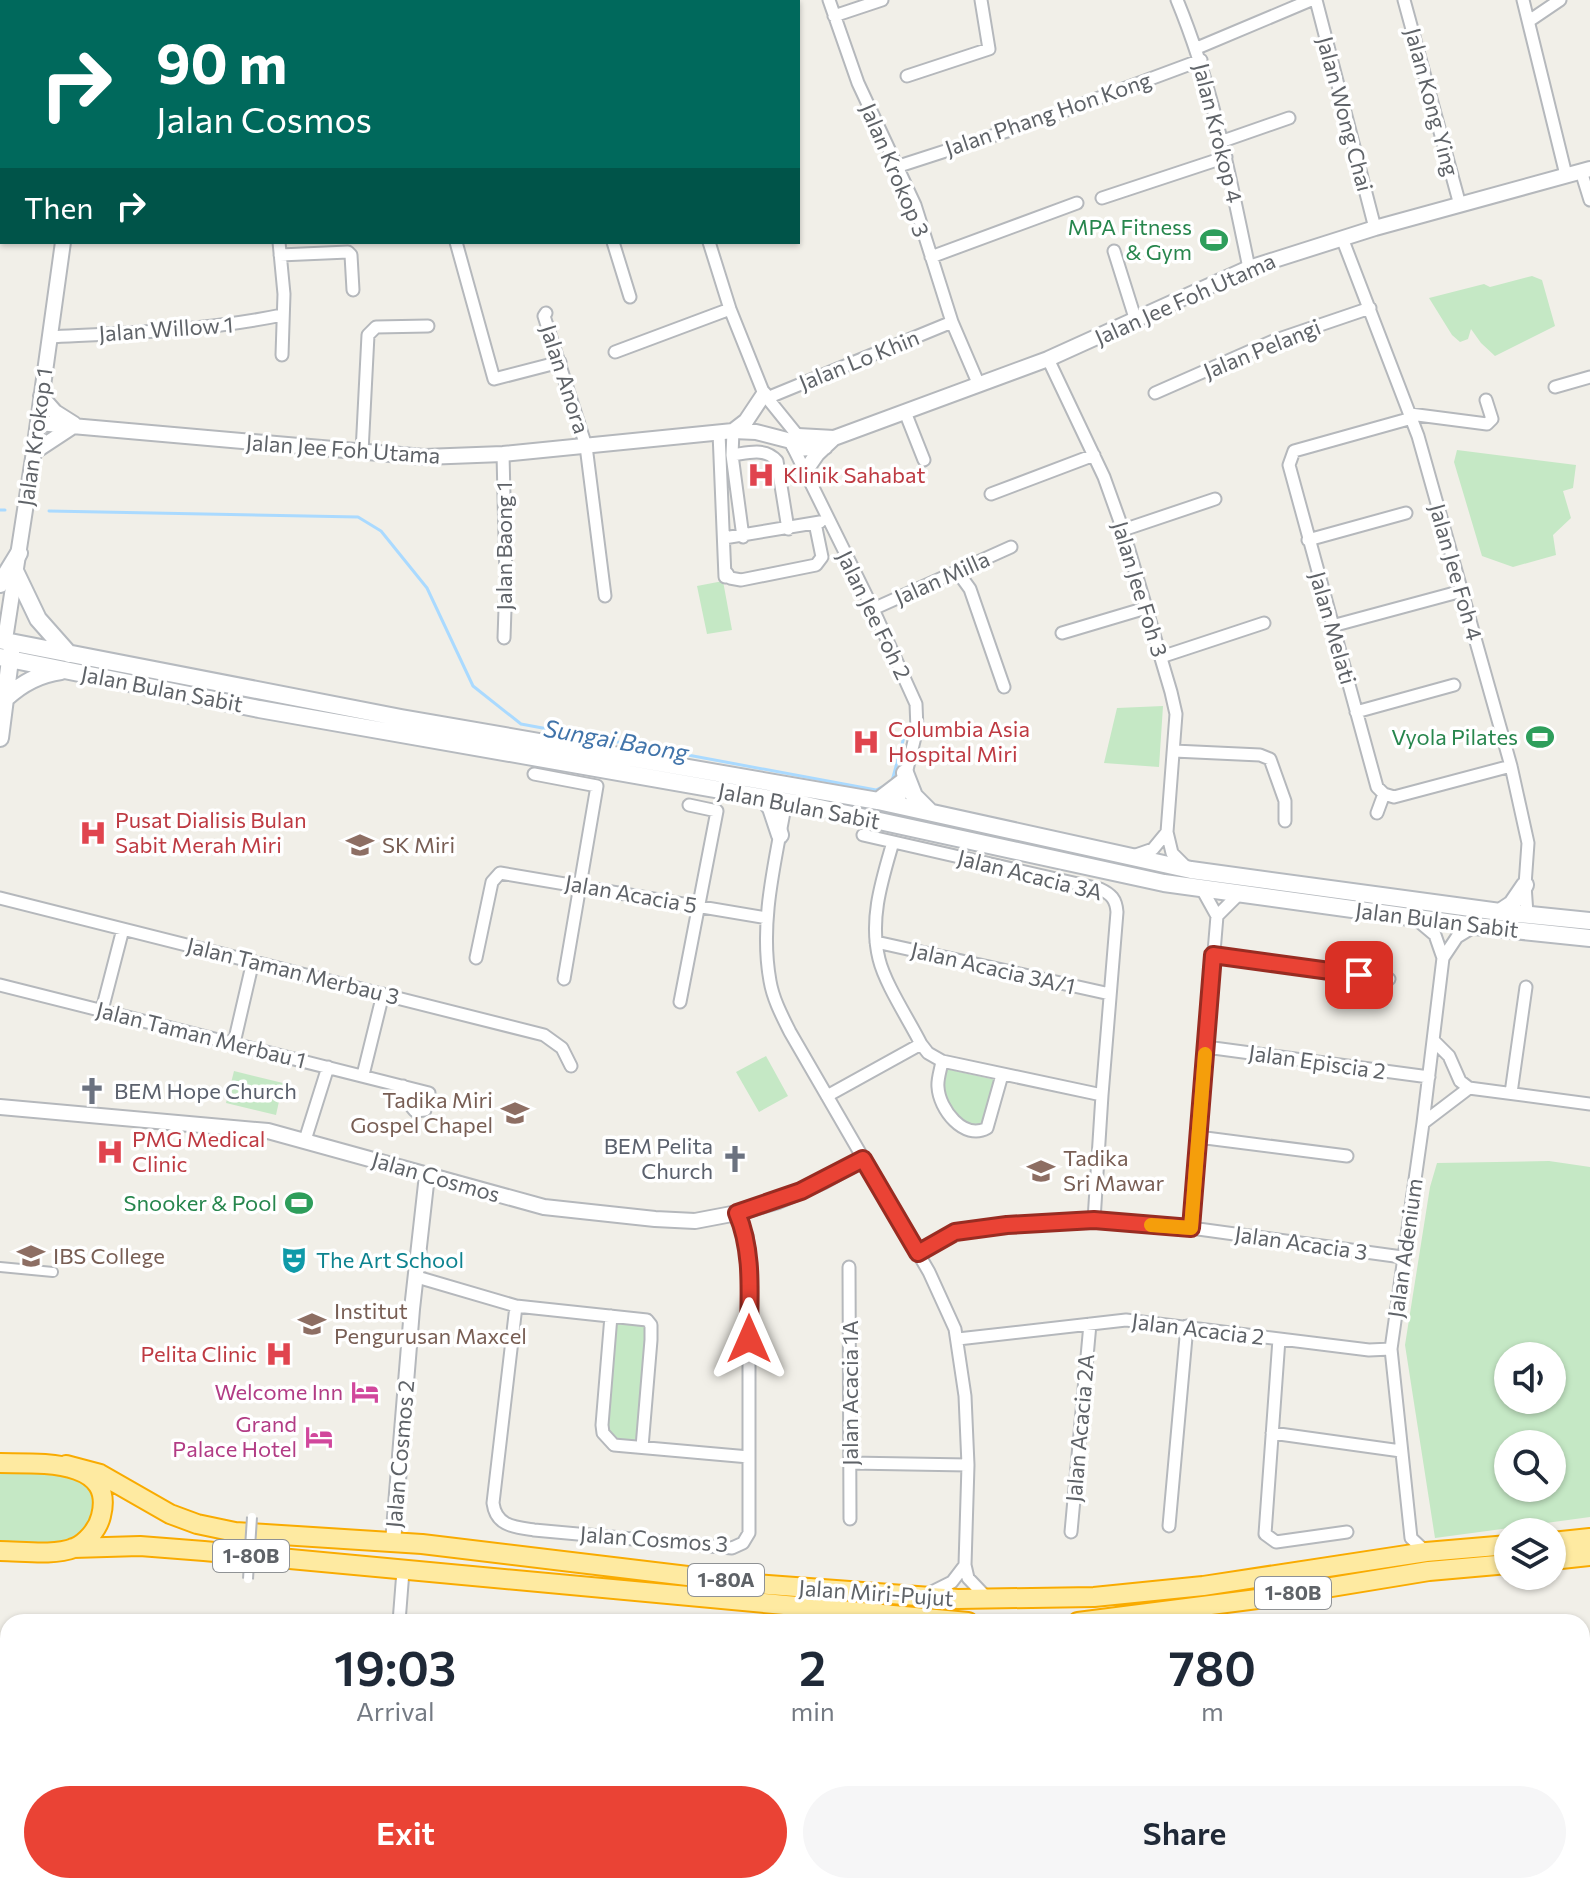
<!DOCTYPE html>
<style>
body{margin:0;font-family:Commissioner,sans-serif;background:#f6f6f7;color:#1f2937;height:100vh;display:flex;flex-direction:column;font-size:30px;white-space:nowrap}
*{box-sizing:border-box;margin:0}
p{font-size:26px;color:#747a83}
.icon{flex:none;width:44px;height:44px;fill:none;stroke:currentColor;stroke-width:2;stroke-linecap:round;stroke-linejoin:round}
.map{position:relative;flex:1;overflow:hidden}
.panel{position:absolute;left:0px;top:1614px;width:1590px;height:280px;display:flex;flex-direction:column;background:#fff;border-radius:24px 24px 0 0;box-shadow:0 2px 6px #0004}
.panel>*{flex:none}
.banner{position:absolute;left:0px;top:0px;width:800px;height:244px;box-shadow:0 2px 6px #0004;background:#00695c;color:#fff;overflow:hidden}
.buttons{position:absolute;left:1494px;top:1342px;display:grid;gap:16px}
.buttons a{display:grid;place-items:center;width:72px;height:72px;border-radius:50%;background:#fff;box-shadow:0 2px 6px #0004;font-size:40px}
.pin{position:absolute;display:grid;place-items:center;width:68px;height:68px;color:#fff;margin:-34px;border-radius:16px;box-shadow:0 4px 12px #0006}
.me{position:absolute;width:88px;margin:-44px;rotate:0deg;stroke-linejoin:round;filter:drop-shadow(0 0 6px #0008)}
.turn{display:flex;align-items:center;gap:28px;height:168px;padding:0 24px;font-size:36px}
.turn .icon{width:104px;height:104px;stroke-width:2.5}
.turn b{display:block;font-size:56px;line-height:68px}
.then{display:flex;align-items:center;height:76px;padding:0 24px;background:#0003;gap:16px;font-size:30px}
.eta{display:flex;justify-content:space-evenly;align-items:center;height:136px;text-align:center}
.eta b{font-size:48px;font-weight:600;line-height:56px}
.action{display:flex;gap:16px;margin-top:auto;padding:16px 24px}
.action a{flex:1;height:92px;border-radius:48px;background:#ea4335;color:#fff;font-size:32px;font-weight:600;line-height:92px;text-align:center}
.action a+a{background:#f6f6f7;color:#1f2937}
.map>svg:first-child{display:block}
</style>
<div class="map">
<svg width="1590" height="1894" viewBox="0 0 1590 1894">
<rect width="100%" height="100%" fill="#f1efe8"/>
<path fill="#c5e8c5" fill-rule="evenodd" d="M1532,276L1542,280L1555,326L1495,356L1481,343L1471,329L1468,339L1460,342L1452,335L1429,298L1484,284L1490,287Z
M1457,450L1576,465L1573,488L1563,491L1571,518L1553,535L1556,555L1513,567L1482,556L1454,462Z
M723,581L732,630L707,634L697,586Z
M1163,706L1159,767L1104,763L1117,708Z
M766,1056L788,1096L759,1112L736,1072Z
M946,1069L996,1080L982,1129L965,1126L955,1118L942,1089Z
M234,1071L283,1083L276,1115L226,1103Z
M1549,1161L1590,1167V1517L1435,1538L1405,1345L1430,1187L1437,1163ZM1508,1356H1552V1400H1508ZM1508,1444H1552V1488H1508Z
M618,1321L644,1322L649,1331L638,1436L633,1442L613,1441L606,1434L614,1328Z
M0,1470H44L75,1476L97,1495L90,1530L68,1543L0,1544Z"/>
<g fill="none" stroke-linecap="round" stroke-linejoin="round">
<path stroke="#aadaff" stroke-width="3" d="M0,510H5
M49,511L358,517L381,531L427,588L473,686L521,724L876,790L886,785
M892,781L907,726"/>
<g stroke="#b5b8bc" stroke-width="12">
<path id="pedestrian" d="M0,1267L53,1272"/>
</g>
<g stroke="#b5b8bc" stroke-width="15">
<path id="minor" d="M425,0L426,2
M634,0L635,2
M727,0L728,2
M829,0L858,83L915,205L952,322L979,385
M1177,0C1213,87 1230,177 1249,268
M1316,0L1375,228
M1404,0L1460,205
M1523,0L1566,175
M834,16L882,0
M1529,21L1560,0
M1197,48L1311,0
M907,76L989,49L981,0
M1223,141L1289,118
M896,167L1029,124L1201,60
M1581,171L1590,200
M1102,198L1226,157
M1342,238L1418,436L1511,766L1528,843L1525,885L1527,914
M279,242L284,294L282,355
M456,242L494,379L560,362
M613,242L630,297
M709,242L730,309L764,394L798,436
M1114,251L1136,321
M280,255L348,252L351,255L353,290
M931,257L1077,203
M546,313L544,316L586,446L605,596
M49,337C127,333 205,331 282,315
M615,352L730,309
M1048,359L1104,477L1123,530L1171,692L1176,714L1167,832L1172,853L1187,868
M1555,387L1590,377
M1155,393L1273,341L1370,308
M767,398L952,322
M905,412L924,460
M1410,414L1487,424L1492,419L1486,400
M1412,418L1294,451L1289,465L1377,787L1384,794L1394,797L1511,766
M733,431L732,455L743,537
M719,433L725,577
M793,447L873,609L916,704L917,729L898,806
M362,452L368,335L376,327L428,326
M503,454L506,580L504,638
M732,455C748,453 765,447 777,461L788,529
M991,494L1094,455
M1123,530L1215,499
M724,538L820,522
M1308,540L1406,513
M957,571L970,589L1004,687
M727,573L730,578L741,580L816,565L822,557L815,523
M873,609L1011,547
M1332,626L1462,591
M1062,633L1146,608
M1161,657L1264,623
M1356,712L1454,685
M1174,751L1260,755L1270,759L1285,801V821
M534,774L597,786L564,979
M786,801C776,859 759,921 770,981C773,999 782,1016 790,1032L929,1272L955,1329L965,1396L968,1465L965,1565L968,1578L988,1599
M1377,813L1384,794
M863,835L1100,889C1111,894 1116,899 1117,912L1102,1095
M893,842C882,880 869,919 879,959C885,984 909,1020 921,1044L928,1053L942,1061L1102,1095L1094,1220
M1133,856L1153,849L1167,832
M0,898L544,1035L562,1048L571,1066
M1217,916L1238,895
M1416,919L1435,935L1443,958L1423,1123L1391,1349L1411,1538L1426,1552
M876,942L1110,994
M1213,955L1389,979
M476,958L492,882L500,873L767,918
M1443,958L1457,937L1475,926
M0,985L429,1093L425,1110L415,1111L405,1099L403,1086
M680,1002L717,811L689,805
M102,1010L123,929
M1433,1040L1449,1056L1460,1081L1469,1088
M234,1043L253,961
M1206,1047L1429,1077
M942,1061C941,1069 937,1079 938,1087C939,1109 964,1141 987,1128L1002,1075
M363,1075L383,994
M1511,1093L1526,987
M827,1096L921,1044
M1423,1123L1469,1088L1590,1104
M1198,1137L1347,1156
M305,1140L328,1067
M1191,1228L1217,916L1202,889
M918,1253L955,1232L965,1229L1094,1220L1191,1228L1402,1257
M849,1267L850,1519
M417,1277L516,1306L647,1320L651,1325V1340L642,1447
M516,1306L493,1503C496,1526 514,1527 534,1530L732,1548L743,1543L749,1533V1251L747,1236L737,1213
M611,1316L602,1425L603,1433L614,1445L749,1457
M958,1339L1126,1320L1369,1350L1391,1349
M1279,1339L1265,1534L1276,1542L1347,1532
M1272,1433L1401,1451
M850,1463L968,1465
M1169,1526L1187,1326
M1071,1532L1090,1324
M928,1594L952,1582L965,1565
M399,1622L403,1571
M0,1645H8
M1582,1756L1590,1753"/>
</g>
<g stroke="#b5b8bc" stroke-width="18">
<path id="tertiary" d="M330,2L335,0
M0,72L2,71
M0,135L2,134
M41,396L55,412L74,424
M38,423L424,457L503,454L733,431L756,432L791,441
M733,431L746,421L764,394
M825,447L796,449L791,441L798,436L834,438
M34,452L72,427
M808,467L817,454L834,438L1048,359L1249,268L1375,228L1590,169
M0,640L6,633L33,458L63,242
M0,1107L268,1131L544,1207L655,1219L695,1221L737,1213L778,1201L824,1181L863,1159
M393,1542L412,1309L427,1175"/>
</g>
<g stroke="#b6babf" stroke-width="20">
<path id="secondary" d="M16,573L38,619L69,654
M0,584L19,553
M0,640L401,718L878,801L1191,870L1500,912L1590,921
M0,657L259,709L806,805L1164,883L1475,926L1590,938
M6,698C22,683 39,674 61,671
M0,738L11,652
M905,773L914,796L929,811
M763,798L771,808L780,835
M878,801L904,781
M1500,912L1512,904L1525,885"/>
</g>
<g stroke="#f9ab00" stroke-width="22">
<path id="trunk" d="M0,1463C35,1464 116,1457 101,1516C98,1529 86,1543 74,1548C53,1556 22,1551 0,1551
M66,1465L100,1474L170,1514L197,1524L235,1532L422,1544L754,1584L958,1599L1094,1597L1203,1586L1426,1552L1508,1545
M1552,1542L1590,1538
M73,1548L140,1546L204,1551L968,1622
M1552,1560L1590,1556
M1078,1622L1265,1598L1429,1571L1508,1564"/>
</g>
<use href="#pedestrian" stroke="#fff" stroke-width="8"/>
<use href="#minor" stroke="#fff" stroke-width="11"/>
<use href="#tertiary" stroke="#fff" stroke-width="14"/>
<use href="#secondary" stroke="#fff" stroke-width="16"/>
<use href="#trunk" stroke="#feeaa1" stroke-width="18"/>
<g stroke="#b5b8bc" stroke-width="12" stroke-linecap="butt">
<path id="pedestrian-bridge" d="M248,1579L252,1517"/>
</g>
<use href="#pedestrian-bridge" stroke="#fff" stroke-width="8"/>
</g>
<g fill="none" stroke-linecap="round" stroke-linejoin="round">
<g stroke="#982c22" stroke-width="20">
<path id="route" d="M749,1339C749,1297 754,1253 737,1213L801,1191L863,1159L918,1253L955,1232L1007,1225L1094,1220L1191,1228L1213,955L1359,975"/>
</g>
<use href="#route" stroke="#ea4335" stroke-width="14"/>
<path stroke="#f59e0b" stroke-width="14" d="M1151,1225L1191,1228L1205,1054"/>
</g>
<defs>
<g id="stadium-bare" transform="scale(2.16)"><path d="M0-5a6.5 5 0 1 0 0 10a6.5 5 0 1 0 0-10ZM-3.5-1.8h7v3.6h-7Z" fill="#2e9e5b" stroke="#fff" stroke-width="2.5" paint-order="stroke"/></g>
<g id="hospital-bare" transform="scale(2.16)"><path d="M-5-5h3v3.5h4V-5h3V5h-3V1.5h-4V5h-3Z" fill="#e0444e" stroke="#fff" stroke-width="2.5" paint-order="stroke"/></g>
<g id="school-bare" transform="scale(2.16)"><path d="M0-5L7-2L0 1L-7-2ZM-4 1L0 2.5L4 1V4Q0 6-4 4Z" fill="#8d6e63" stroke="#fff" stroke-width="2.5" paint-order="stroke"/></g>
<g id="church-bare" transform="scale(2.16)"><path d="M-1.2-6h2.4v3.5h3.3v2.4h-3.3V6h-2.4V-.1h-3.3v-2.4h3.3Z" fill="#6b7280" stroke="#fff" stroke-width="2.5" paint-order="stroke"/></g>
<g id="university-bare" transform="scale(2.16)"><path d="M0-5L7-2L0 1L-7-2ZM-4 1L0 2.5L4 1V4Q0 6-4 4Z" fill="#8d6e63" stroke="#fff" stroke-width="2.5" paint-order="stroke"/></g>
<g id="theatre-bare" transform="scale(2.16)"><path d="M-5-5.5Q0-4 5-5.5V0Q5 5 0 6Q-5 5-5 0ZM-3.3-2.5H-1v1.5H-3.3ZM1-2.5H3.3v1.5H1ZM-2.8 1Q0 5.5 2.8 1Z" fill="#0f9aa8" stroke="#fff" stroke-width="2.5" paint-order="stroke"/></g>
<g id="hotel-bare" transform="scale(2.16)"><path d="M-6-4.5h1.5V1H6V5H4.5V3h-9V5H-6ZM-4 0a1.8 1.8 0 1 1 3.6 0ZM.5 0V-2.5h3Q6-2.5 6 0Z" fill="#d1479c" stroke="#fff" stroke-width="2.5" paint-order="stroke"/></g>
</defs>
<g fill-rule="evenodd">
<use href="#stadium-bare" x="1214" y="240"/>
<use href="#hospital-bare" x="761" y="475"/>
<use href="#stadium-bare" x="1540" y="737"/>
<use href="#hospital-bare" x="866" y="742"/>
<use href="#hospital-bare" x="93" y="833"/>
<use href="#school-bare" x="360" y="845"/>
<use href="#church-bare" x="92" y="1091"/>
<use href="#school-bare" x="515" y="1113"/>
<use href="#hospital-bare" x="110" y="1152"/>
<use href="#church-bare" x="735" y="1159"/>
<use href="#school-bare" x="1041" y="1171"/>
<use href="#stadium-bare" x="299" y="1203"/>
<use href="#university-bare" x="31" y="1256"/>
<use href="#theatre-bare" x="294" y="1260"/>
<use href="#university-bare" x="312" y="1324"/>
<use href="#hospital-bare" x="279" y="1354"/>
<use href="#hotel-bare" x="365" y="1392"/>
<use href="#hotel-bare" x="319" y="1437"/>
</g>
<g text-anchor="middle" stroke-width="7" stroke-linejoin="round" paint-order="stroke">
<g fill="#fff" stroke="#8f9295" stroke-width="2">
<rect x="213" y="1540" width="76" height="32" rx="6"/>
<rect x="688" y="1564" width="76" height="32" rx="6"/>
<rect x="1255" y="1577" width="76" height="32" rx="6"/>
</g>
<g font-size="20" font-weight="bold" fill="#5f6368">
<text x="251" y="1563">1-80B</text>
<text x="726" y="1587">1-80A</text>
<text x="1293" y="1600">1-80B</text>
</g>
<g font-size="22" fill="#5f6368" stroke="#fff">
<text transform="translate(1432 102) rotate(75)" y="8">Jalan Kong Ying</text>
<text transform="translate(1048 114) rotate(-19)" y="8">Jalan Phang Hon Kong</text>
<text transform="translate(1345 114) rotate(75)" y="8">Jalan Wong Chai</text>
<text transform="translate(1218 133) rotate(76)" y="8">Jalan Krokop 4</text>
<text transform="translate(895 170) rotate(67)" y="8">Jalan Krokop 3</text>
<text transform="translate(1185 299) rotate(-24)" y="8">Jalan Jee Foh Utama</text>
<text transform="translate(166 329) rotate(-4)" y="8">Jalan Willow 1</text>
<text transform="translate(1262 349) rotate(-22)" y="8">Jalan Pelangi</text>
<text transform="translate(859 360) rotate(-22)" y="8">Jalan Lo Khin</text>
<text transform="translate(565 379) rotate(72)" y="8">Jalan Anora</text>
<text transform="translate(35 437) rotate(-82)" y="8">Jalan Krokop 1</text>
<text transform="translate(343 449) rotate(4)" y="8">Jalan Jee Foh Utama</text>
<text transform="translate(504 546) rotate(-90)" y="8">Jalan Baong 1</text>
<text transform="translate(1456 572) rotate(74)" y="8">Jalan Jee Foh 4</text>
<text transform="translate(942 578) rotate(-24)" y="8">Jalan Milla</text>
<text transform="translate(1140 589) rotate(73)" y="8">Jalan Jee Foh 3</text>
<text transform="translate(874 615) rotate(64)" y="8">Jalan Jee Foh 2</text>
<text transform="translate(1333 628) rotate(74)" y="8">Jalan Melati</text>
<text transform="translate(162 689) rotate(11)" y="8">Jalan Bulan Sabit</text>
<text transform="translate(799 806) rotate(11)" y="8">Jalan Bulan Sabit</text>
<text transform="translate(1030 875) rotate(14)" y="8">Jalan Acacia 3A</text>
<text transform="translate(631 894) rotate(10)" y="8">Jalan Acacia 5</text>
<text transform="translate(1437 920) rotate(7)" y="8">Jalan Bulan Sabit</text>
<text transform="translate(993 968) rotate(13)" y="8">Jalan Acacia 3A/1</text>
<text transform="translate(293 971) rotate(14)" y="8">Jalan Taman Merbau 3</text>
<text transform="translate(201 1035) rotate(14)" y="8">Jalan Taman Merbau 1</text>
<text transform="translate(1317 1062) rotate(8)" y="8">Jalan Episcia 2</text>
<text transform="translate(436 1177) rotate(16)" y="8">Jalan Cosmos</text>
<text transform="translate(1301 1243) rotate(8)" y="8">Jalan Acacia 3</text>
<text transform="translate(1405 1248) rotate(-82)" y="8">Jalan Adenium</text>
<text transform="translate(1198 1329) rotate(7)" y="8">Jalan Acacia 2</text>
<text transform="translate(850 1393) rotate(-90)" y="8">Jalan Acacia 1A</text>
<text transform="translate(1080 1428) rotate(-85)" y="8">Jalan Acacia 2A</text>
<text transform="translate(400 1454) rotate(-85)" y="8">Jalan Cosmos 2</text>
<text transform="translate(654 1539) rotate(4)" y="8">Jalan Cosmos 3</text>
<text transform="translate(876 1593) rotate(4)" y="8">Jalan Miri-Pujut</text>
</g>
<g font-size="22" fill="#27864d" stroke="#fff" text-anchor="end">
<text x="1192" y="235">MPA Fitness<tspan x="1192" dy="25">&amp; Gym</tspan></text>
<text x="1518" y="745">Vyola Pilates</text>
<text x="277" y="1211">Snooker &amp; Pool</text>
</g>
<g font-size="22" fill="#be3a42" stroke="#fff" text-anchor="start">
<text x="783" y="483">Klinik Sahabat</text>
<text x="888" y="737">Columbia Asia<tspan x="888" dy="25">Hospital Miri</tspan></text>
<text x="115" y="828">Pusat Dialisis Bulan<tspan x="115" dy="25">Sabit Merah Miri</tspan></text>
<text x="132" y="1147">PMG Medical<tspan x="132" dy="25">Clinic</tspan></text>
<text x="257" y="1362" text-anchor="end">Pelita Clinic</text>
</g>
<g font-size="22" fill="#785e54" stroke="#fff" text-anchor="start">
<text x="382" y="853">SK Miri</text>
<text x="493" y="1108" text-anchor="end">Tadika Miri<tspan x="493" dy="25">Gospel Chapel</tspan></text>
<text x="1063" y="1166">Tadika<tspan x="1063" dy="25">Sri Mawar</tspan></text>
<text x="53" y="1264">IBS College</text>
<text x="334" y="1319">Institut<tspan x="334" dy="25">Pengurusan Maxcel</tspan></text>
</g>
<g font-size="22" fill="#5b616d" stroke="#fff" text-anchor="start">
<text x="114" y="1099">BEM Hope Church</text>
<text x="713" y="1154" text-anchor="end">BEM Pelita<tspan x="713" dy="25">Church</tspan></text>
</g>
<g font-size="22" fill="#0d838f" stroke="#fff" text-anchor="start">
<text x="316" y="1268">The Art School</text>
</g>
<g font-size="22" fill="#b23c85" stroke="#fff" text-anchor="end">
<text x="343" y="1400">Welcome Inn</text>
<text x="297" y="1432">Grand<tspan x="297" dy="25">Palace Hotel</tspan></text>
</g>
<g font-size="24" font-style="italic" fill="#4174aa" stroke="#fff">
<text transform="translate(616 741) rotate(10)" y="8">Sungai Baong</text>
</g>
</g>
</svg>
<div class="buttons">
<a><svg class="icon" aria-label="sound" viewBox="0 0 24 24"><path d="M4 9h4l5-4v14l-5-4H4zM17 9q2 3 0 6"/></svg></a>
<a><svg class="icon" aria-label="search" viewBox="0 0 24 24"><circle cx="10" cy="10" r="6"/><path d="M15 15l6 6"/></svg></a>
<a><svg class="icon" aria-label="layers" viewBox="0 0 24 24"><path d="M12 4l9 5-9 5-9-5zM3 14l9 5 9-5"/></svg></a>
</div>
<div class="pin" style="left:1359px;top:975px;background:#d93025"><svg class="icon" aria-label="arrive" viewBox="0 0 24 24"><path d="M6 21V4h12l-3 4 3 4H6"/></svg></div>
<svg class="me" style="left:749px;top:1339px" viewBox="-20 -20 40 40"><path d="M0-17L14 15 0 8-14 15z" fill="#ea4335" stroke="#fff" stroke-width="4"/></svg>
<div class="banner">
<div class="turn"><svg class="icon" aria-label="right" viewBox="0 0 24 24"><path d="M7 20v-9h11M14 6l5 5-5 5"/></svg><div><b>90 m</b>Jalan Cosmos</div></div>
<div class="then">Then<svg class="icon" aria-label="right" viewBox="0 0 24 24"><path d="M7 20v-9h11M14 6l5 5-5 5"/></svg></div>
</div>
<section class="panel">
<div class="eta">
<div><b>19:03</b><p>Arrival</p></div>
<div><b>2</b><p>min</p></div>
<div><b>780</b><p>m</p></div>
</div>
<div class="action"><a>Exit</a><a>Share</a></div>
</section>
</div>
